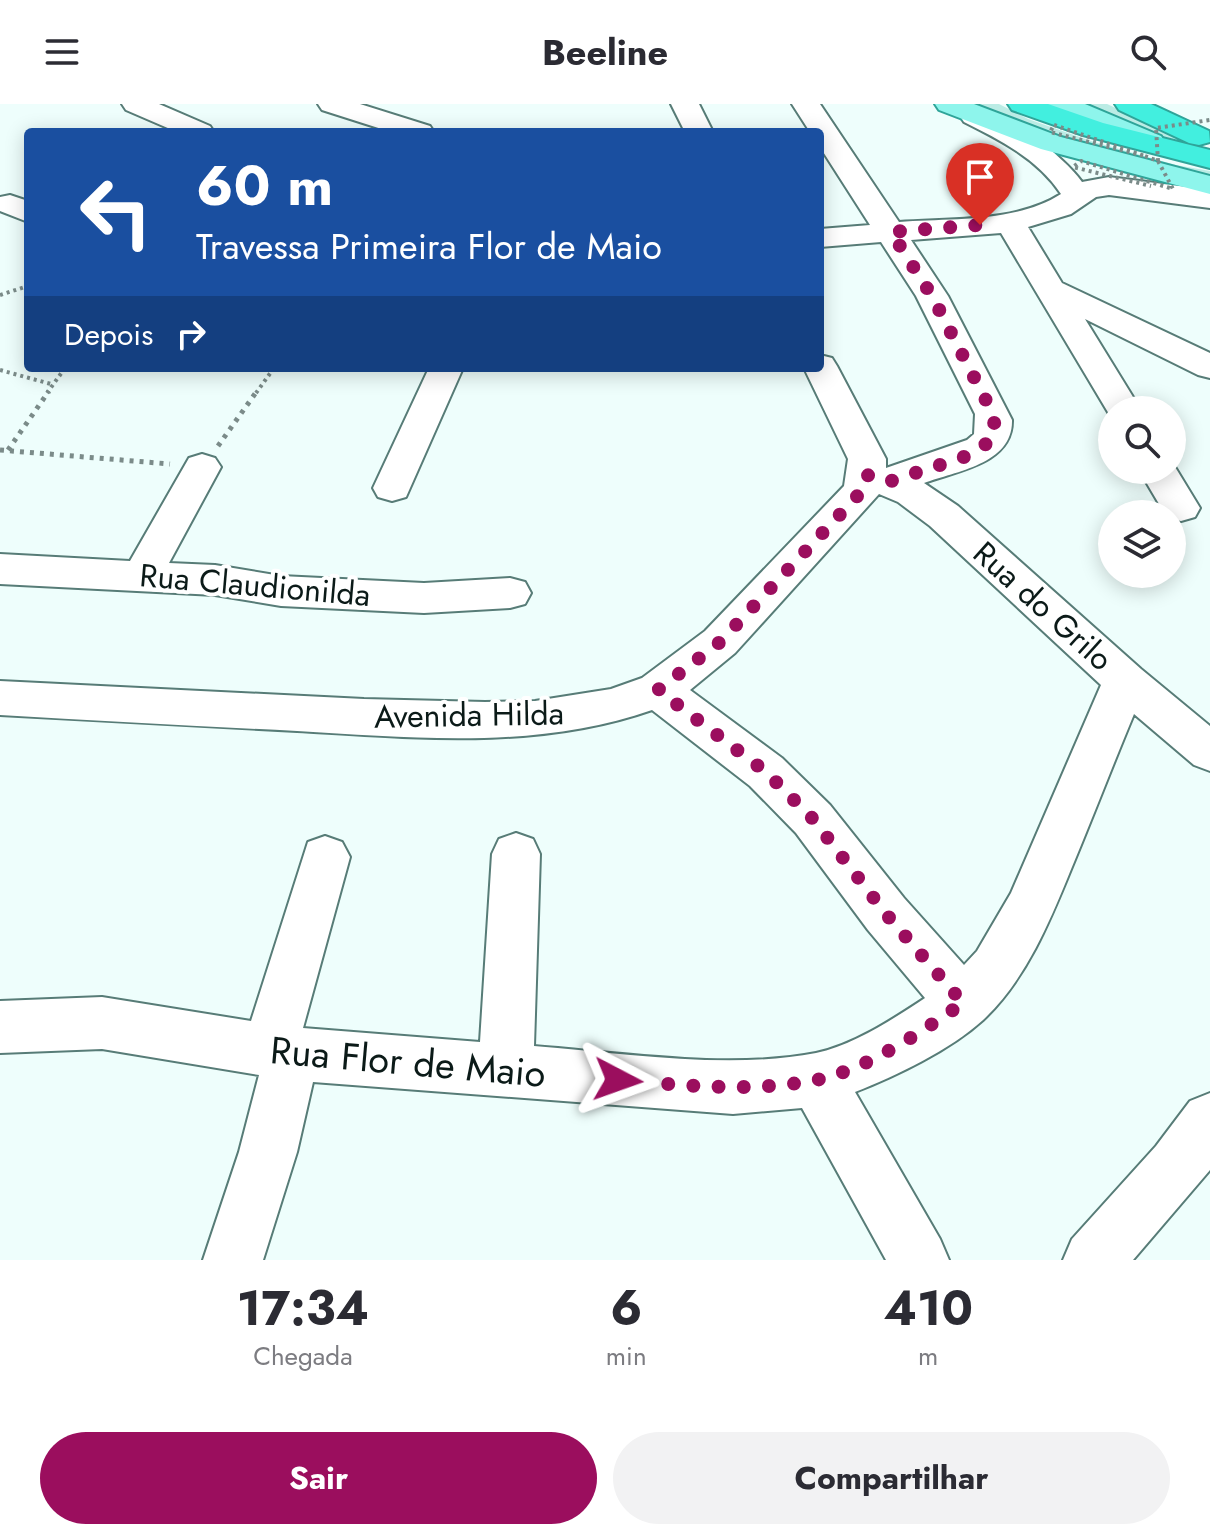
<!DOCTYPE html>
<html lang="pt">
<style>
body{margin:0;font-family:Jost,sans-serif;background:#f2f2f3;color:#2b2b33;height:100vh;display:flex;flex-direction:column;font-size:30px;white-space:nowrap}
*{box-sizing:border-box;margin:0}
p{font-size:26px;color:#7c7c81}
.icon{flex:none;width:44px;height:44px;fill:none;stroke:currentColor;stroke-width:2;stroke-linecap:round;stroke-linejoin:round}
.map{position:relative;height:1156px;overflow:hidden}
.sheet{display:flex;flex-direction:column;background:#fff;flex:1}
.sheet>*{flex:none}
.hud{position:absolute;left:24px;top:24px;width:800px;height:244px;border-radius:8px;box-shadow:0 4px 20px #0003;background:#1a4fa0;color:#fff;overflow:hidden}
.buttons{position:absolute;left:1098px;top:292px;display:grid;gap:16px}
.buttons a{display:grid;place-items:center;width:88px;height:88px;border-radius:50%;background:#fff;box-shadow:0 4px 20px #0003;font-size:40px}
.pin{position:absolute;display:grid;place-items:center;width:68px;height:68px;color:#fff;margin:-82px -34px;border-radius:50% 50% 50% 0;rotate:-45deg;box-shadow:0 0 8px #0007}
.pin .icon{rotate:45deg}
.me{position:absolute;width:88px;margin:-44px;rotate:94deg;stroke-linejoin:round;filter:drop-shadow(0 0 6px #0008)}
.turn{display:flex;align-items:center;gap:28px;height:168px;padding:0 40px;font-size:36px}
.turn .icon{width:104px;height:104px;stroke-width:2.5}
.turn b{display:block;font-size:56px;line-height:68px}
.then{display:flex;align-items:center;height:76px;padding:0 40px;background:#0003;gap:16px;font-size:30px}
.eta{display:flex;justify-content:space-evenly;align-items:center;height:136px;text-align:center}
.eta b{font-size:48px;font-weight:700;line-height:56px}
.button{display:flex;gap:16px;margin-top:auto;padding:16px 40px}
.button a{flex:1;height:92px;border-radius:48px;background:#9b0e5e;color:#fff;font-size:32px;font-weight:700;line-height:92px;text-align:center}
.button a+a{background:#f2f2f3;color:#2b2b33}
header{display:flex;justify-content:space-between;align-items:center;height:104px;padding:0 40px;background:#fff;font-size:36px;font-weight:700}
.map>svg:first-child{display:block}
</style>
<header><svg class="icon" aria-label="menu" viewBox="0 0 24 24"><path d="M4 6h16M4 12h16M4 18h16"/></svg>Beeline<svg class="icon" aria-label="search" viewBox="0 0 24 24"><circle cx="10" cy="10" r="6"/><path d="M15 15l6 6"/></svg></header>
<div class="map">
<svg width="1210" height="1156" viewBox="0 0 1210 1156">
<rect width="100%" height="100%" fill="#eefefc"/>
<path fill="#bbece5" d="M966,0H999L1028,15L1091,37L1176,61L1210,67V75L1120,54Z
M1076,0H1107L1210,48L1135,25Z"/>
<g fill="none" stroke-linecap="round" stroke-linejoin="round">
<g stroke="#577c77" stroke-width="4">
<path id="minor" d="M122,0H159L210,22L214,28H177L126,6Z
M318,0H360L430,22L434,28H391L322,6Z
M671,0H699L713,28H685Z
M792,0H820L899,118C950,114 1016,119 1061,90C1038,55 1000,36 964,18L960,12L964,6C998,0 1064,52 1082,78L1109,73L1210,86V104L1109,91L1096,93L1071,110L1028,123L1062,179L1210,249V274L1198,271L1085,215L1141,306H1112V315L1001,129L911,136L948,192L1012,316C1013,360 956,367 924,379L958,402L1141,565L1210,622V667L1194,661L1134,610C1116,653 1099,697 1081,741C1056,801 1032,870 983,916C950,946 896,972 855,988L940,1135L949,1156H886L802,1004L733,1010L313,978L297,1048L263,1156H203L239,1048L259,971L102,945L0,949V897L102,893L251,917L308,738L325,732L342,738L350,753L303,924L480,938L492,750L499,735L516,729L533,735L540,750L534,942C624,949 728,966 816,949C854,941 893,915 925,894L868,826L796,729L750,682L652,606C538,646 416,634 297,627C198,622 99,617 0,611V577L364,595L485,598L535,597L611,585L642,574L705,527L844,382L848,355L804,264H820V251L832,254L837,262L886,355V364L967,336L974,330L975,310L916,192L881,138L820,143V125L870,121L820,43V28H810ZM879,390L898,398L930,422L1101,581L1011,789L977,847L964,861L904,794L830,701L782,654L690,586L735,549Z
M10,91L28,97V118L0,107V93Z
M429,264H463L406,393L392,397L378,393L373,384Z
M202,350L215,354L221,363L169,459L215,461L281,472L424,479L510,474L525,478L531,489L525,500L510,504L424,509L281,502L215,491L0,480V450L130,457L189,354Z
M1172,358L1200,404L1195,413L1181,417L1172,415V410H1165L1139,366H1172Z
M1210,989V1066L1133,1156H1063L1072,1135L1156,1042L1190,997Z"/>
</g>
<g stroke="#2fa499" stroke-width="4">
<path id="major" d="M935,0H974L1061,33L1210,72V90L1041,45L939,6Z
M1047,0H1085L1161,32L1165,38L1161,44L1151,47L1141,44L1051,6Z"/>
</g>
<g stroke="#2fa499" stroke-width="4">
<path id="highway" d="M1008,0H1048L1103,19L1210,46V64L1083,31L1012,6Z
M1115,0H1151L1209,27L1210,38L1199,41L1189,39L1119,6Z"/>
</g>
<path stroke="#7b8b89" stroke-width="4" stroke-dasharray="3 4" stroke-linecap="butt" d="M0,191L28,182
M0,266L51,280
M47,289L65,264
M256,289L274,264"/>
<path stroke="#7b8b89" stroke-width="5" stroke-dasharray="4 6" stroke-linecap="butt" d="M218,342L257,287
M0,346L170,360
M8,346L49,287"/>
<use href="#minor" fill="#fff" fill-rule="evenodd"/>
<use href="#major" fill="#8ef5ec" fill-rule="evenodd"/>
<use href="#highway" fill="#42efdf" fill-rule="evenodd"/>
<path stroke="#7b8b89" stroke-width="4" stroke-dasharray="3 4" stroke-linecap="butt" d="M1054,21L1145,52L1050,28Z
M1145,52L1158,57L1173,85L1081,57L1073,63L1151,82
M1158,57L1156,24L1210,16"/>
</g>
<g fill="none" stroke-linecap="round" stroke-linejoin="round">
<path stroke="#9b0e5e" stroke-width="14" stroke-dasharray="0 25.2" d="M618,976C683,981 751,989 816,976C866,966 921,928 963,899L886,810L813,715L766,668L658,586L720,538L862,387L867,371L888,378L964,353L991,337L995,325L993,310L932,192L891,128L980,121"/>
</g>
<g text-anchor="middle" stroke-width="8" stroke-linejoin="round" paint-order="stroke">
<g font-size="32" fill="#0b1a18" stroke="#fff">
<text transform="translate(255 481) rotate(5)" y="11">Rua Claudionilda</text>
<text transform="translate(1043 502) rotate(42)" y="11">Rua do Grilo</text>
<text transform="translate(469 611) rotate(-1)" y="11">Avenida Hilda</text>
</g>
<g font-size="38" fill="#0b1a18" stroke="#fff">
<text transform="translate(408 958) rotate(5)" y="13">Rua Flor de Maio</text>
</g>
</g>
</svg>
<div class="buttons">
<a><svg class="icon" aria-label="search" viewBox="0 0 24 24"><circle cx="10" cy="10" r="6"/><path d="M15 15l6 6"/></svg></a>
<a><svg class="icon" aria-label="layers" viewBox="0 0 24 24"><path d="M12 4l9 5-9 5-9-5zM3 14l9 5 9-5"/></svg></a>
</div>
<div class="pin" style="left:980px;top:121px;background:#d93025"><svg class="icon" aria-label="arrive" viewBox="0 0 24 24"><path d="M6 21V4h12l-3 4 3 4H6"/></svg></div>
<svg class="me" style="left:618px;top:976px" viewBox="-20 -20 40 40"><path d="M0-17L14 15 0 8-14 15z" fill="#9b0e5e" stroke="#fff" stroke-width="4"/></svg>
<div class="hud">
<div class="turn"><svg class="icon" aria-label="left" viewBox="0 0 24 24"><path d="M17 20v-9H6M10 6l-5 5 5 5"/></svg><div><b>60 m</b>Travessa Primeira Flor de Maio</div></div>
<div class="then">Depois<svg class="icon" aria-label="right" viewBox="0 0 24 24"><path d="M7 20v-9h11M14 6l5 5-5 5"/></svg></div>
</div>
</div>
<section class="sheet">
<div class="eta">
<div><b>17:34</b><p>Chegada</p></div>
<div><b>6</b><p>min</p></div>
<div><b>410</b><p>m</p></div>
</div>
<div class="button"><a>Sair</a><a>Compartilhar</a></div>
</section>
